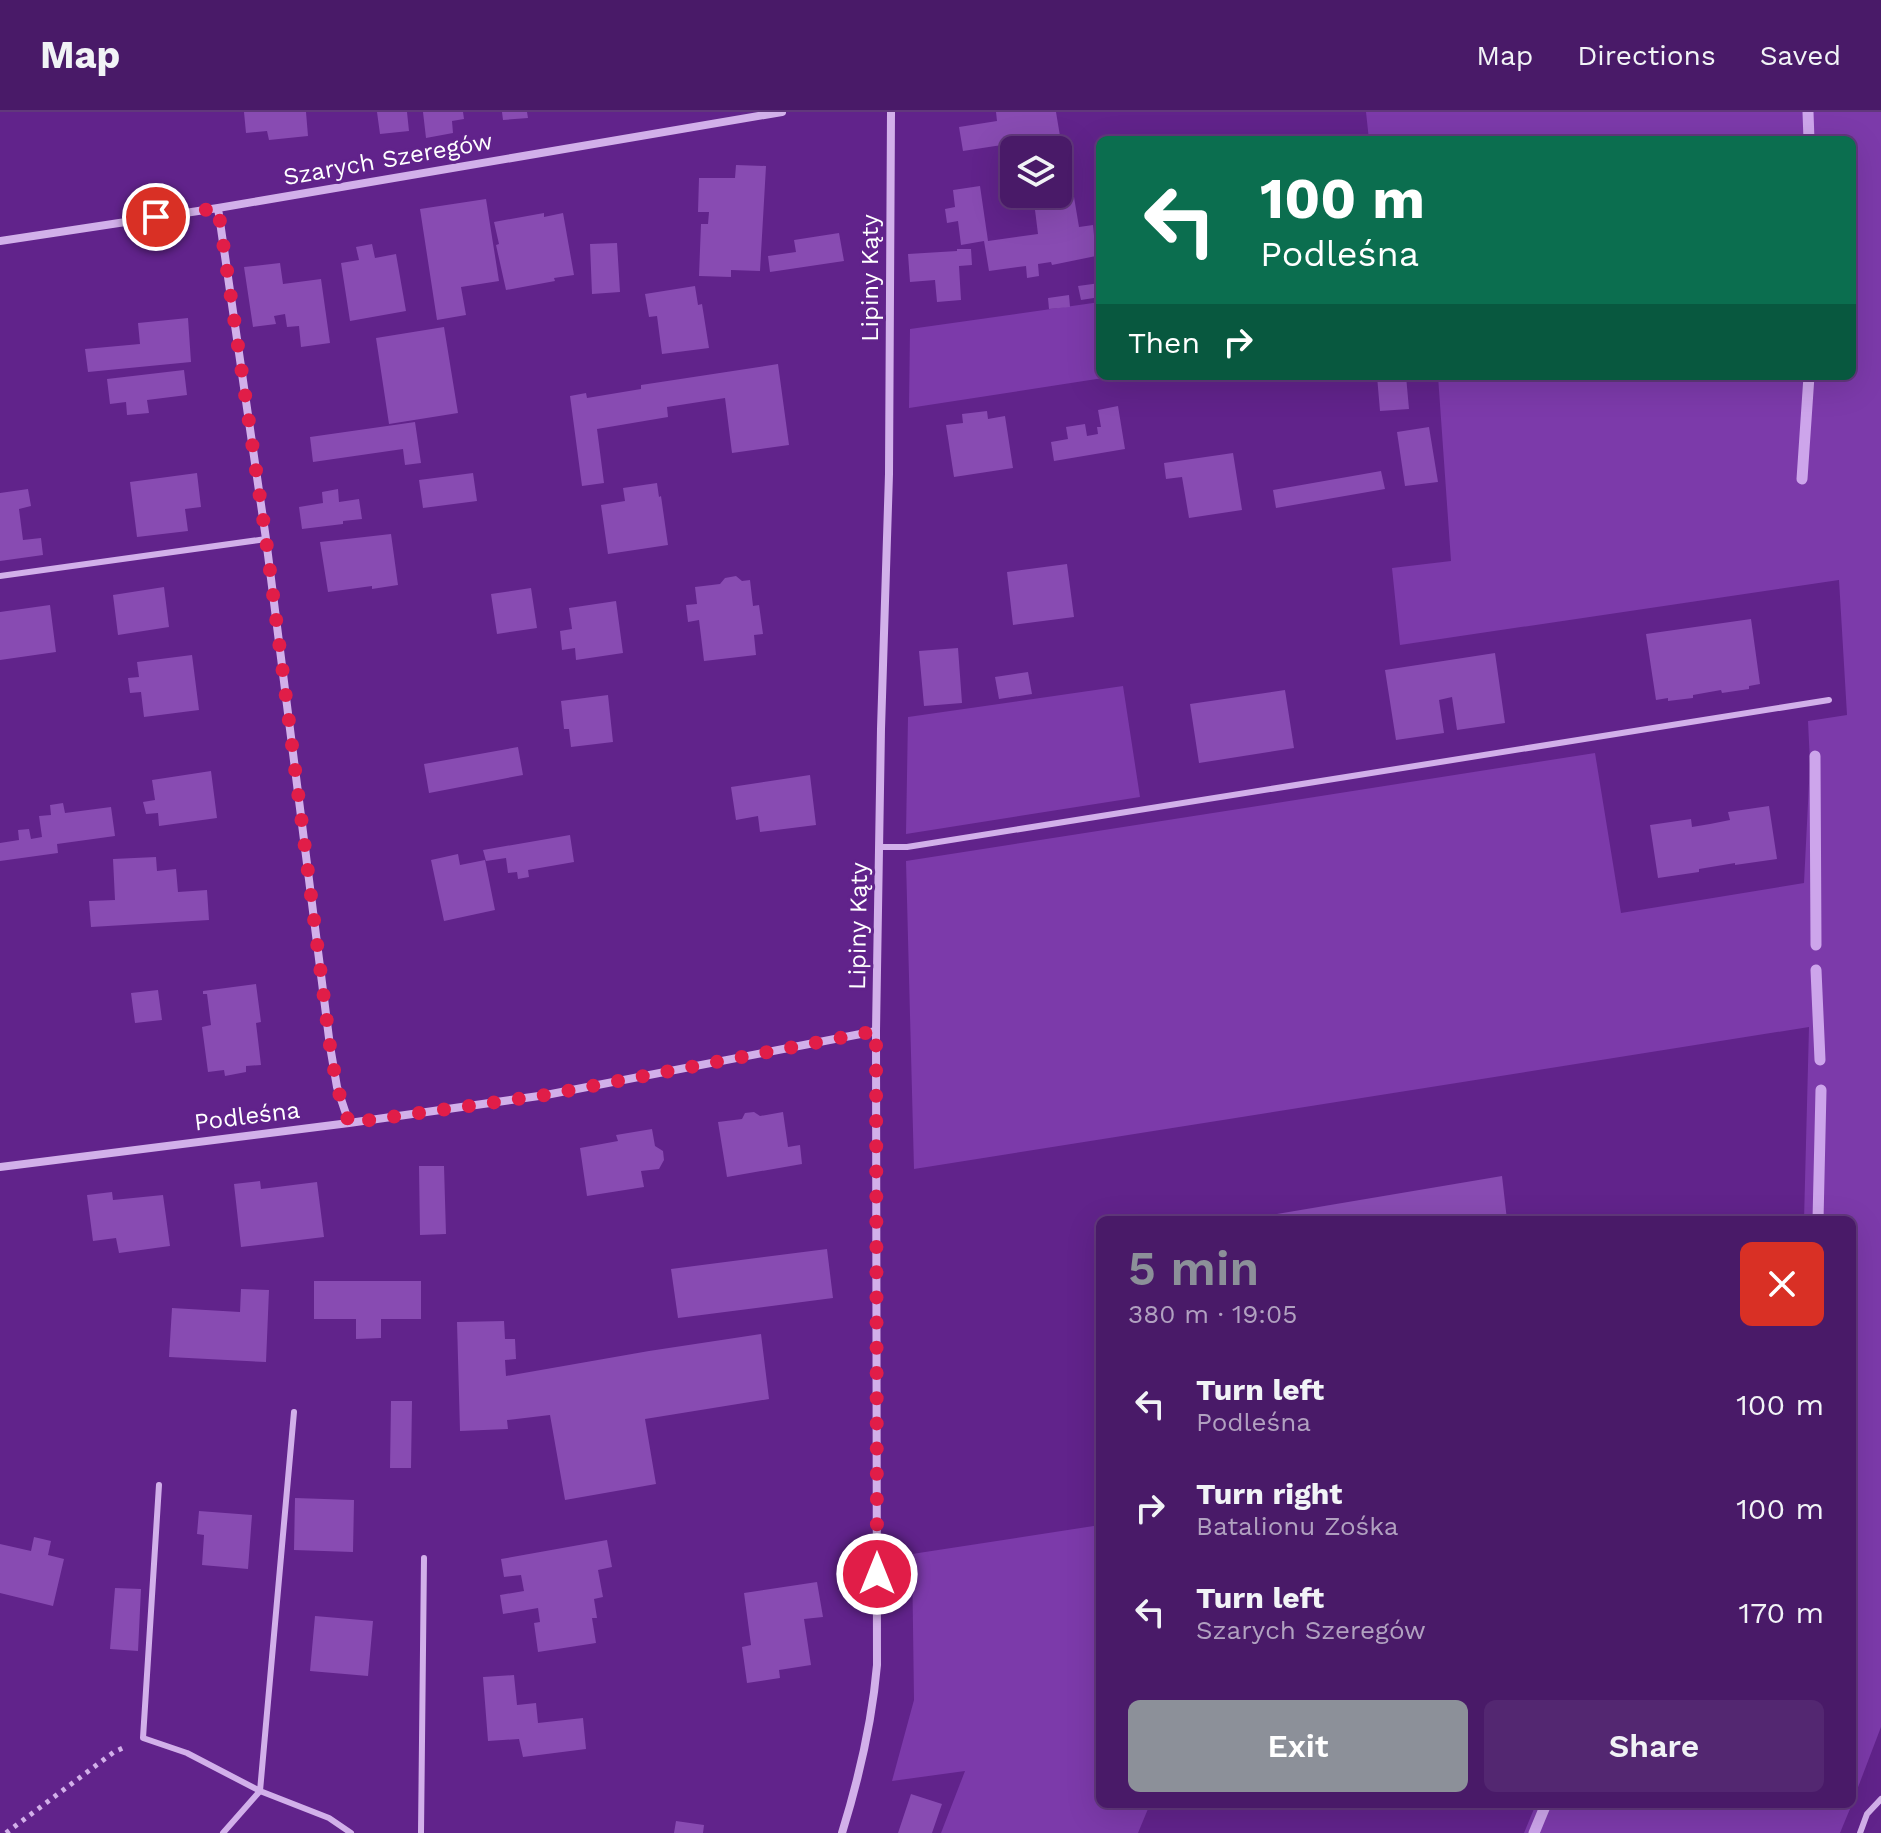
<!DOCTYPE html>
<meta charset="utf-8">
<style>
body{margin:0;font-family:"Work Sans",sans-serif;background:#532771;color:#f1f3f6;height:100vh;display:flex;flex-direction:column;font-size:30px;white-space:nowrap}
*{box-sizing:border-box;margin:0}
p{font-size:26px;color:#b1a1c0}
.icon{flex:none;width:44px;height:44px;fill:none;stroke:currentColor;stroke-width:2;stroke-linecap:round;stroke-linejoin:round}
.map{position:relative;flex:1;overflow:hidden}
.panel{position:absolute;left:1096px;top:1104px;width:760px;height:592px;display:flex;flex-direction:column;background:#491a68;border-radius:12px;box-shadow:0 8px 32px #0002,0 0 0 2px #61387c}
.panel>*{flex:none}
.top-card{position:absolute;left:1096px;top:24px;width:760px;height:244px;border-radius:12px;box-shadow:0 8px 32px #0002,0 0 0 2px #61387c;background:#0b6e4f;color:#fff;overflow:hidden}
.buttons{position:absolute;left:1000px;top:24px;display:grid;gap:16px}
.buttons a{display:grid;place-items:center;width:72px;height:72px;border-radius:12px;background:#491a68;box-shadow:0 8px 32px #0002,0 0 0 2px #61387c;font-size:40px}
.pin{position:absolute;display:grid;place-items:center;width:68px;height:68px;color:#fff;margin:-34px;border:4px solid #fff;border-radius:50%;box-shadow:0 2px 8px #0007}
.me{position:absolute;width:88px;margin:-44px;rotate:0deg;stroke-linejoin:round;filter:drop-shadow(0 0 6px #0008)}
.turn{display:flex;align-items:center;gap:28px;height:168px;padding:0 32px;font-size:36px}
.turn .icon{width:104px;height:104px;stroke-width:2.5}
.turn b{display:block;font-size:56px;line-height:68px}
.then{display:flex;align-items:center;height:76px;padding:0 32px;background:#0003;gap:16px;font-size:30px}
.round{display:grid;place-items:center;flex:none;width:84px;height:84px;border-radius:12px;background:#532771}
.overview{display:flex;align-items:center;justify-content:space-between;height:136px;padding:0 32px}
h1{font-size:48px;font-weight:600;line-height:60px;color:#8c9099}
.button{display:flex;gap:16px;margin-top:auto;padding:16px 32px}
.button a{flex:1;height:92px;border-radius:12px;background:#8c9099;color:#fff;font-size:32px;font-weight:600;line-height:92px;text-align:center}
.button a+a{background:#532771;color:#f1f3f6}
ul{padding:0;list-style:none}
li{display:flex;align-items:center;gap:24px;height:104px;padding:0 32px}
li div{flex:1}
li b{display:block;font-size:30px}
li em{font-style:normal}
header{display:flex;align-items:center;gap:48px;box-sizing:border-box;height:112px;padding:0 40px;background:#491a68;border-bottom:2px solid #61387c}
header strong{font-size:38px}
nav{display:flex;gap:44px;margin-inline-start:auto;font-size:28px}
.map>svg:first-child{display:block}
</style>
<header>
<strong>Map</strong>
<nav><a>Map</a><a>Directions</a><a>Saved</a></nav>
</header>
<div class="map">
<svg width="1881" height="1721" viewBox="0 0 1881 1721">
<rect width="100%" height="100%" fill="#61238b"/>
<path fill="#7c3aaa" d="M1366,0H1881V1615L1852,1691V1108H1804L1809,915L914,1057L906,749L1595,641L1621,801L1804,771L1810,651L1808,609L1847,603L1839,468L1400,533L1392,456L1451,449L1438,264H1852V28H1369Z
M1100,190V264H1116L909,296L910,217Z
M1123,574L1140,685L906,722L908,605Z
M1100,1413V1692H1150L1138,1721H941L965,1659L892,1669L914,1588L912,1442Z
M1536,1692H1852L1840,1721H1524Z"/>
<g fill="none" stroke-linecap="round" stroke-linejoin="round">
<path stroke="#cda5eb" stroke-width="11" d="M1808,0L1809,28
M1802,367L1809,264
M1815,644L1816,833
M1816,858L1820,948
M1818,1108L1821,978
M1534,1721L1546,1692"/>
</g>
<path fill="#884bb2" d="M244,0H306L308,24L269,28L267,19L246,21Z
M377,0H407L409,19L380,22Z
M423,0H463L464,7L452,9L453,21L426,26Z
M502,0H527L528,6L503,8Z
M996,0H1056L1060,24L963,39L959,15L997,9Z
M736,53L766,54L760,159L731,158V165L699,164L701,112H708L709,100H698L699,66H735Z
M980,74L988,129L1038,122L1034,90L1074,85L1079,115L1093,113L1096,144L1052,153L1051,150L1038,152L1039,164L1027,166L1026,154L989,159L984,129L961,133L958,109L947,111L945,97L955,95L953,78Z
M486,87L499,169L461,175L466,203L437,208L420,97Z
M544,101V105L563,101L574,163L554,166L555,169L506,178L496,133L499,132L494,110Z
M839,121L844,149L770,160L768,144L796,140L794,128Z
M617,131L620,180L592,182L590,132Z
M372,132L375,146L396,142L406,199L350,209L341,151L359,148L356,135Z
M957,137H971L972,153L959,154L961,188L937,190L935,168L910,170L908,142L957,139Z
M280,151L283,172L321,167L330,231L301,235L299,214L287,215L285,202L274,204L276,212L253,215L244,155Z
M1100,171V185L1081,188L1078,174Z
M695,174L698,193L702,192L709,236L662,242L657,204L649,205L645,182Z
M1069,183L1070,195L1049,197L1048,186Z
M188,206L191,250L88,260L85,237L140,232L138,211Z
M444,215L458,301L389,312L376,226Z
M778,252L789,333L732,341L725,286L667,295L668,305L597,317L604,371L582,374L570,284L586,281L587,286L641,277V273Z
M184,258L187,283L147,288L149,301L127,303L126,290L110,292L107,267Z
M1377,264H1406L1409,297L1380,299Z
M1118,294L1125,337L1054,349L1051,330L1068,327L1066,315L1085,312L1087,324L1098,322L1097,315H1101L1098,298Z
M987,299L988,307L1005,304L1013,356L954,365L946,313L963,311L962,302Z
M415,310L421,351L405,353L403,337L313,350L310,325Z
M1429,315L1438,370L1405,374L1397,320Z
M1233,341L1242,398L1189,406L1182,365L1166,367L1164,351Z
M1381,359L1385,377L1276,396L1273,378Z
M197,361L201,395L185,397L188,419L137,425L130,370Z
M473,361L477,389L423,396L419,368Z
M657,371L659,385L661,384L668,433L608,442L601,393L625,389L623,376Z
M28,377L31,394L19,397L23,428L41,426L43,443L0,449V381Z
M338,377L339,390L359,387L362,407L343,409V412L302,417L299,395L323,391L322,380Z
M391,422L398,473L372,477V474L328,480L320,430Z
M1067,452L1074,505L1013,513L1007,460Z
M736,464L742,469L750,468L753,494L759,493L763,522L754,523L756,543L704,549L699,508L688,510L686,493L697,492L695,475L720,472L725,466Z
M164,475L169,515L118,523L113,483Z
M531,476L537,516L497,522L491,482Z
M616,489L623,541L576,548L575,536L562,538L560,519L572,517L569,496Z
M50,493L56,540L0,548V500Z
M1751,507L1760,572L1749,574V577L1722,581L1721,578L1693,583V586L1668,589V586L1656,588L1646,522Z
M958,536L962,591L924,594L919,539Z
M1495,541L1505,611L1457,618L1452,585L1439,588L1444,621L1396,628L1385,558Z
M192,543L199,598L144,605L141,580L130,581L128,566L139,565L137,550Z
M1028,560L1032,582L999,587L995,565Z
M1285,578L1294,636L1199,651L1190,592Z
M608,583L613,630L571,635L569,617H564L561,589Z
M518,635L523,663L429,681L424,652Z
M211,659L217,706L159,714L158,701L146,702L143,690L155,688L152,668Z
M810,663L816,713L760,720L758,704L736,708L731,675Z
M63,691L65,701L111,695L115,724L57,732L58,741L0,749V731L19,728L18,718L29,717L31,727L42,725L39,704L51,703L50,693Z
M1769,694L1777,747L1735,753V751L1699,757V760L1658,766L1650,713L1691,707L1692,715L1710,712L1730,708L1728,700Z
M570,723L574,750L528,758L529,765L518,767L517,760L508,761L506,746L486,749L483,738Z
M458,742L460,753L485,748L495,798L444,809L431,748Z
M156,745L157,759L176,757L178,780L207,778L209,808L91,815L89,789L115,788L113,747Z
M256,872L261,910L256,911L261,953L246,954V960L225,964L224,958L208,960L202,915L211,913L207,882H203V879Z
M158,878L162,908L135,911L131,881Z
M754,1000L760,1004L783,1000L788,1035L800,1033L802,1052L727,1065L718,1010L742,1007L745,1001Z
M652,1017L655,1034L663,1039L664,1048L659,1057L641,1059L644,1075L587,1084L580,1036L618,1029L616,1023Z
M419,1054H444L446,1122L420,1123Z
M1502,1064L1507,1108H1271V1103Z
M260,1069L261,1077L317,1070L324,1125L241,1135L234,1072Z
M112,1080L113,1088L163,1083L170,1134L119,1141L116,1126L93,1129L87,1083Z
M827,1137L833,1186L678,1206L671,1157Z
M314,1169H421V1207H381V1226L356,1227V1207H314Z
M241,1177L269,1178L266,1250L169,1245L172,1196L240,1200Z
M504,1209L505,1227H515L516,1247L505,1248L506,1264L649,1239L761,1222L769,1287L645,1307L656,1372L565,1388L550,1303L507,1308L508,1317L460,1319L457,1210Z
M391,1289H412L411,1356H390Z
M295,1386L354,1388L353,1440L294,1438Z
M199,1399L252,1403L248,1457L202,1453L204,1423L197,1422Z
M34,1425L51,1429L48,1443L64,1447L53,1494L0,1481V1432L31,1439Z
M607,1428L612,1455L598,1458L603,1485L594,1487L597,1506H592L596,1531L538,1540L534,1511L540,1510L538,1496L503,1502L500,1483L524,1479L521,1463L504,1465L501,1447Z
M817,1470L823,1505L804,1507L811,1553L779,1558L780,1566L747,1571L742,1535L751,1533L744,1481Z
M115,1476L141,1477L138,1539L110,1537Z
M315,1504L373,1509L368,1564L310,1559Z
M514,1563L517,1593L536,1591L538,1611L583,1606L586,1637L523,1645L519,1627L488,1629L483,1565Z
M911,1682L942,1692L932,1721H898Z
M676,1709L704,1713L703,1721H674Z"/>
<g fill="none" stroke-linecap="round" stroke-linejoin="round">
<path stroke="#d2b0ea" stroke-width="5" stroke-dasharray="4 6" stroke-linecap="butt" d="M6,1721L114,1640L127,1634"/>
<path stroke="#d2b0ea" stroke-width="6" d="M0,464L266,427
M879,735H907L1829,588
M159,1373L143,1626L187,1641L260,1679L329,1706L351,1721
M223,1721L260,1679L294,1300
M421,1721L424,1446
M1860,1721L1867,1702L1881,1687"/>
<path stroke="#d2b0ea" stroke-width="8" d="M218,96L266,427L330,934L337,975L349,1011
M0,129L218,96L782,0
M0,1055L349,1011L546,983L876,919
M842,1721C859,1666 872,1611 877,1553L876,919L881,617L889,362L891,0"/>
</g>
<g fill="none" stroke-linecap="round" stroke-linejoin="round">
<path stroke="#e11d48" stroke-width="14" stroke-dasharray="0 25.2" d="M156,105L218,96L266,427L330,934L337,975L349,1011L546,983L876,919L877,1462"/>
</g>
<g text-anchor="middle" stroke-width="6" stroke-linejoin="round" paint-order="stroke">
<g font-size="24" fill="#fff" stroke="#61238b">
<text transform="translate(388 47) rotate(-10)" y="8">Szarych Szeregów</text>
<text transform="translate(870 166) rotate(-90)" y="8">Lipiny Kąty</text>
<text transform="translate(858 814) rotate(-89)" y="8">Lipiny Kąty</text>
<text transform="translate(247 1004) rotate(-7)" y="8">Podleśna</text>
</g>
</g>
</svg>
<div class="buttons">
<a><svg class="icon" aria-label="layers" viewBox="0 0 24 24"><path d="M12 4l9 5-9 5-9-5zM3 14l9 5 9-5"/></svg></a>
</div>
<div class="pin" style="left:156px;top:105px;background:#d93025"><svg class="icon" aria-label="arrive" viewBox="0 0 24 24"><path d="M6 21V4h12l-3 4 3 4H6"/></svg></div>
<svg class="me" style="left:877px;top:1462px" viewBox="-20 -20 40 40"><circle r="17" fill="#e11d48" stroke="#fff" stroke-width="3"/><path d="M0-11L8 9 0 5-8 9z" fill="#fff"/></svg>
<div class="top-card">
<div class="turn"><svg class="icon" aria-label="left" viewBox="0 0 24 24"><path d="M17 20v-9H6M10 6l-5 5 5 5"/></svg><div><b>100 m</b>Podleśna</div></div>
<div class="then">Then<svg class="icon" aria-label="right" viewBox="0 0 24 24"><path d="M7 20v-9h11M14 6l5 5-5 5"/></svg></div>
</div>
<section class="panel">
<div class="overview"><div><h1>5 min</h1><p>380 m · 19:05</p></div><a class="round" style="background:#d93025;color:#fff"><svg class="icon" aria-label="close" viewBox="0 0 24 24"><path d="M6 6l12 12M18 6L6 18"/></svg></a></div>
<ul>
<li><svg class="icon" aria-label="left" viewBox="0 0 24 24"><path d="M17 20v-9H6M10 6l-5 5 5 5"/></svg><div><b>Turn left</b><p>Podleśna</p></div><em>100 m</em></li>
<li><svg class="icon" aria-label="right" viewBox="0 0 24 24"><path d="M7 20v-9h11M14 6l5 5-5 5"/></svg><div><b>Turn right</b><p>Batalionu Zośka</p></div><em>100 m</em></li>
<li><svg class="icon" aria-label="left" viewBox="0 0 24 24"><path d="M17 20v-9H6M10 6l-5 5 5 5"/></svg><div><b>Turn left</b><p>Szarych Szeregów</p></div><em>170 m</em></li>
</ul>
<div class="button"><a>Exit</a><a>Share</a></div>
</section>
</div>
